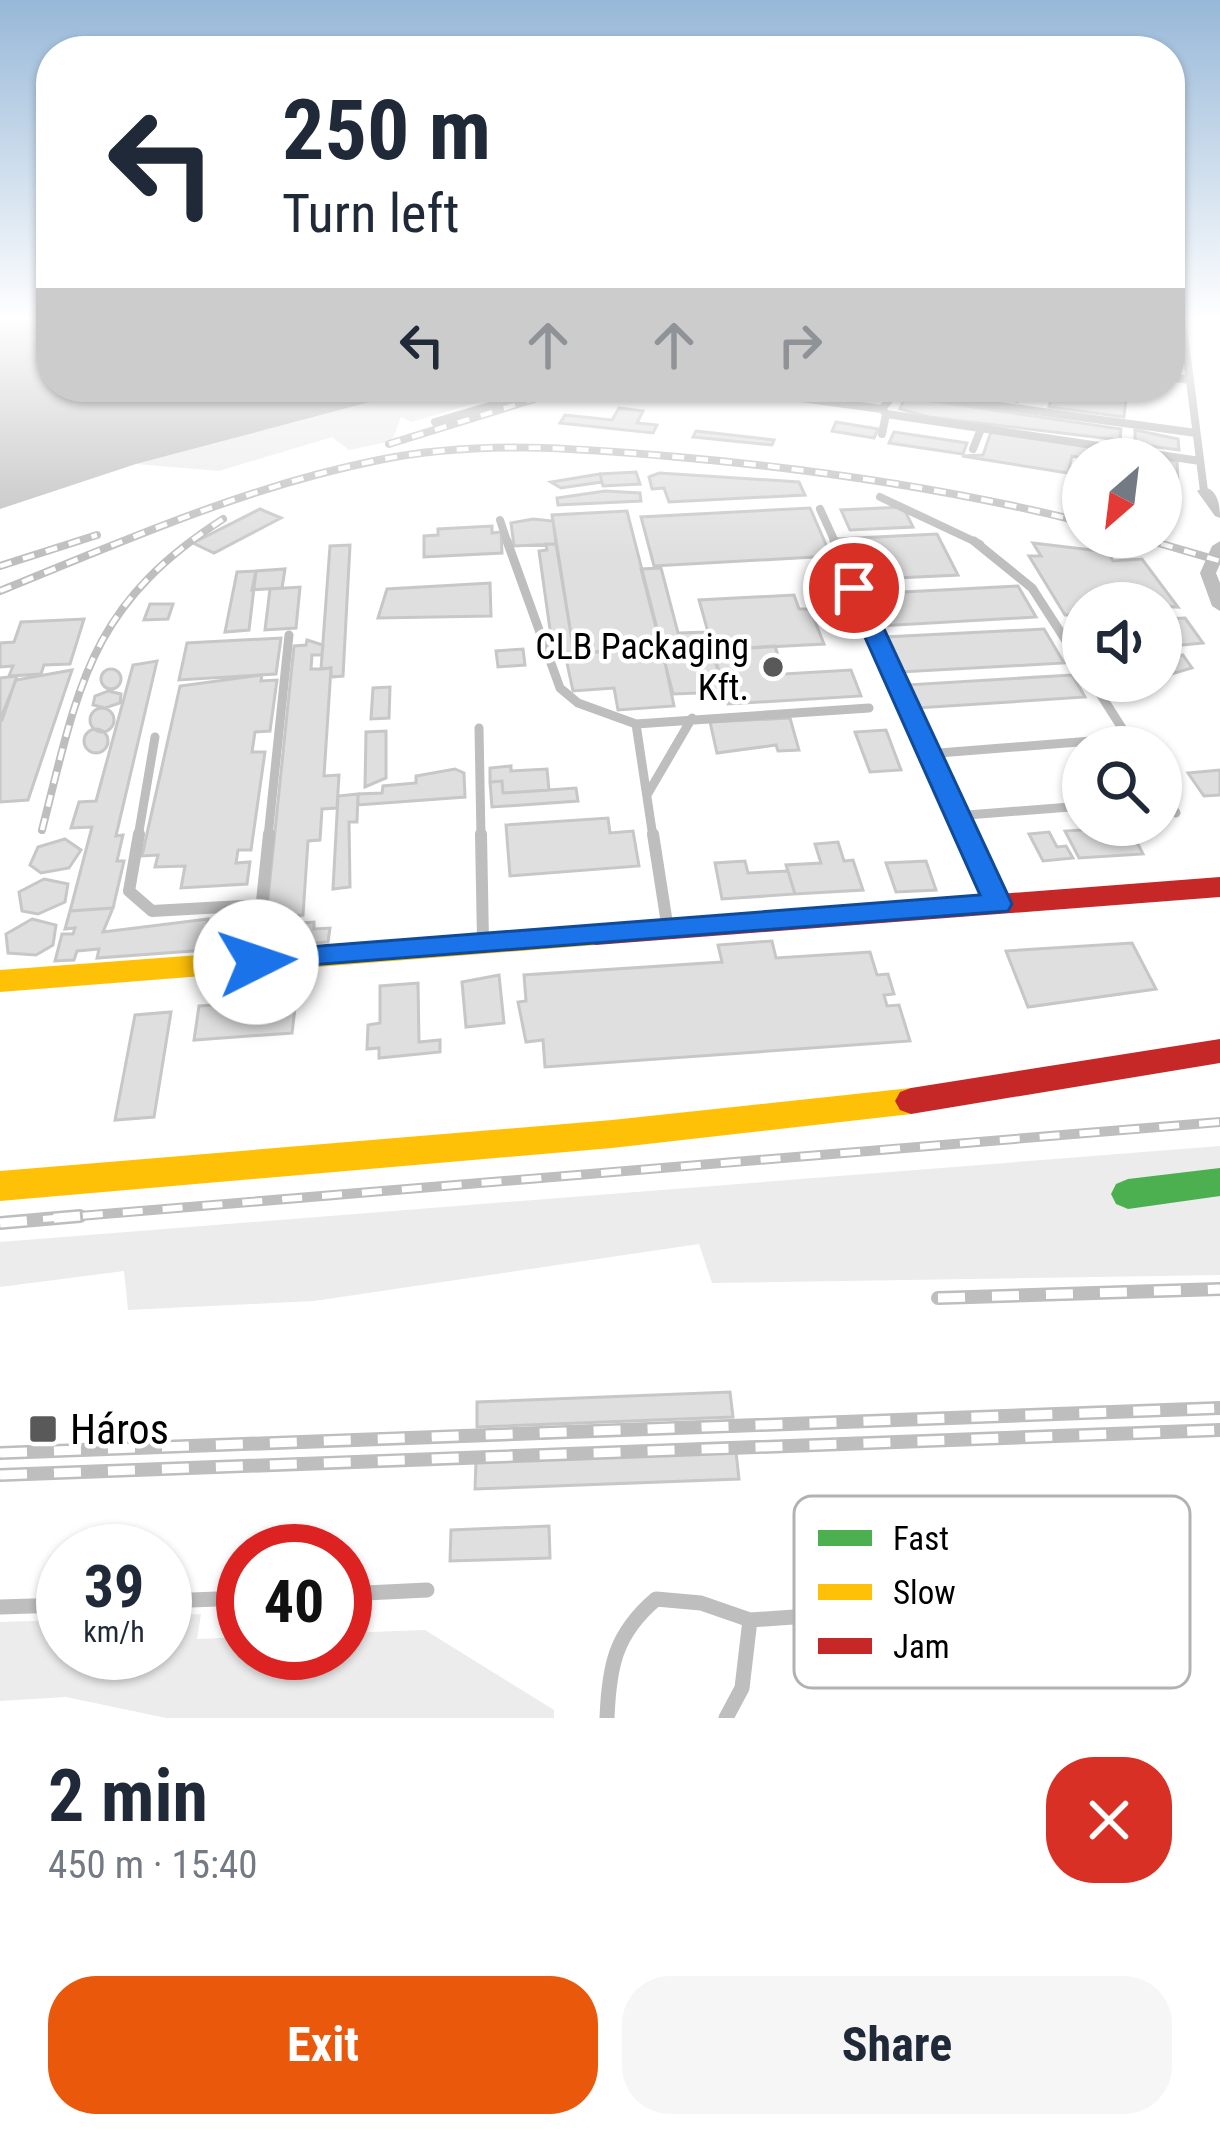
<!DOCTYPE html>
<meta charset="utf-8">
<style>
body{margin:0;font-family:"Roboto Condensed",sans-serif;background:#f6f6f7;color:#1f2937;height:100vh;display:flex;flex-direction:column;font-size:45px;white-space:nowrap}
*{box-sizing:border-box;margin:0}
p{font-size:39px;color:#747a83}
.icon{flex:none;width:66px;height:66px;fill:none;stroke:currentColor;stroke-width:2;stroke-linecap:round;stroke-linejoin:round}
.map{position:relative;height:1718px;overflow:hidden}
.side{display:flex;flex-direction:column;background:#fff;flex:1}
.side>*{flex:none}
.top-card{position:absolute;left:36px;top:36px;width:1149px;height:366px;border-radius:48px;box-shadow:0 3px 9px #0004;background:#fff;color:#1f2937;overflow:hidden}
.needle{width:78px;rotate:208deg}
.controls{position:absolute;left:1062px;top:438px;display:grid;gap:24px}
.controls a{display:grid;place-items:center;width:120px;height:120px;border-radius:50%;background:#fff;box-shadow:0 3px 9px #0004;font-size:60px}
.speed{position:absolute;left:36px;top:1524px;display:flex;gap:24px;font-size:60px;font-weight:700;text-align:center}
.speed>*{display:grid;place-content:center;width:156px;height:156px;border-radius:50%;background:#fff;box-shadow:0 3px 9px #0004;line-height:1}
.speed small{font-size:30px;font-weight:400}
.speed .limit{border:18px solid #d22;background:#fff;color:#111}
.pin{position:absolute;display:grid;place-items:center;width:102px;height:102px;color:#fff;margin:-51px;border:6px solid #fff;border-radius:50%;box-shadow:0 3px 12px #0007}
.me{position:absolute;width:132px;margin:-66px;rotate:86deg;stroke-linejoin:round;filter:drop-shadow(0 0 9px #0008)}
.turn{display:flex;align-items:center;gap:42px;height:252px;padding:0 48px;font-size:54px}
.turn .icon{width:156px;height:156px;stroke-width:2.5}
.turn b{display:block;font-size:84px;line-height:102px}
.lanes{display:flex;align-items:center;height:114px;padding:0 48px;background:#0003;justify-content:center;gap:60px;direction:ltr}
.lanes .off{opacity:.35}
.round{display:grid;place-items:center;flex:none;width:126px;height:126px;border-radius:48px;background:#f6f6f7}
.summary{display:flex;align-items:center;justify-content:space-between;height:204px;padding:0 48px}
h1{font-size:72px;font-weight:700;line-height:90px}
.button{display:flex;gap:24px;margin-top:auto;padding:24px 48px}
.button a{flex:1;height:138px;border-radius:48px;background:#ea580c;color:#fff;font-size:48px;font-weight:700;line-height:138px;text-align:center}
.button a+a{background:#f6f6f7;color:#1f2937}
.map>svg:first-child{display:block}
</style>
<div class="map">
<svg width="1220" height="1718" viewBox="0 0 1220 1718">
<rect width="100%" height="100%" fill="#fff"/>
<path fill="#ececec" d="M426,387H529L412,422L401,417L392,441L349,450L332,437L219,471L136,464Z
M1220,1146V1275L712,1283L699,1244L314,1301L128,1310L124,1271L0,1287V1242Z
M201,1614L197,1639L243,1637V1653H345V1633L425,1630L554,1710V1718H166L66,1697L0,1701V1622L63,1620V1653H165V1616Z"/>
<path fill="#bfbfbf" d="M0,318H51V387H426L136,464L0,509Z"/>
<path fill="#dfdfdf" stroke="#c7c7c7" stroke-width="3" d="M1054,389L1126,399L1124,417L1049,407Z
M905,397L1121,429L1120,440L929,417L900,409Z
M619,408L643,411L637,423L657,425L653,433L560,423L565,415L612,420Z
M836,422L878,429L874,438L832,431Z
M1135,430L1178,439L1179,450L1135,444Z
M696,431L774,440L772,445L693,437Z
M894,432L967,443L963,454L889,443Z
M991,432L1090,447L1087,459L1072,456L1068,473L962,456L983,455Z
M1161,459L1177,461L1178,484H1161Z
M636,472L640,484L603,486L600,474Z
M659,473L799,482L805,495L669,502L664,488L652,489L649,477Z
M600,474L602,482L561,488L551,482Z
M605,491L640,493L641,501L558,505L557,498Z
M903,507L913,527L850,530L841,510Z
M810,508L831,556L654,566L641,517Z
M260,509L281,518L214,553L193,543Z
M627,511L662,648L574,653L552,515Z
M533,519L553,521L556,544L514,546L511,523Z
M492,526V533L501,532L502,553L424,557V536L438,535V529Z
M937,534L958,575L855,580L837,539Z
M1033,543L1108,552L1113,561L1142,559L1178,607L1083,603V614L1065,615L1029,556H1041Z
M546,544H556L574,653L553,651L539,551L547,550Z
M350,545L343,676L331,677V668L321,669L330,546Z
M661,568L678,633L707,632L724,692L673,694L641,569Z
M285,569L282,588L252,590L256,571Z
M256,571L249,630L225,632L237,572Z
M490,583L491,616L378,618L387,589Z
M1018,586L1036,617L879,626L866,594Z
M300,587L296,628L265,630L270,589Z
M794,595L799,609H810L824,644L713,650L699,600Z
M150,604H173L168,619L144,620Z
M1185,618L1203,643L1161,647V619Z
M84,619L70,664L44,665L41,674L9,676L13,666L0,667V643L14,642L21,622Z
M1044,629L1064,663L900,672L885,637Z
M281,638L276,674L179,680L187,643Z
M307,640L323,645L322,655H312L311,669L331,668L324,776L339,775L337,808L322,809L320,840L308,841L303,915L266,918L294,646L306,645Z
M775,646L784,674L851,670L861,696L728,704L713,650Z
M662,648L674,706L618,710L614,688L573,691L565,654Z
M523,649L525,665L498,667L496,651Z
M1183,655L1192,668L1161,677V657Z
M157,661L116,836L123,835L117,861H124L113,908L70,911L92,827L71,828L79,802L96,801L133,665Z
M101 679a10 10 0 1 1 20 0a10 10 0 1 1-20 0Z
M72,670L28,800L0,802V720L16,680Z
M262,675L261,681L277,680L270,731L255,732L252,752H265L251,850H238L236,863L250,862L247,884L181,888L185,866L155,867L158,855L142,856L180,686Z
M1072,675L1085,697L917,708L906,685Z
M17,676L2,720H0V678Z
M390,687L389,718L371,719L373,688Z
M108,691L121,694L120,703L105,708L93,705L95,696Z
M90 720a12 12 0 1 1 24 0a12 12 0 1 1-24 0Z
M790,718L799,750L778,751L776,745L717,753L710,722Z
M84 741a12 12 0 1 1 24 0a12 12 0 1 1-24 0Z
M886,730L901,770L870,772L855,732Z
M386,731V778L365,787L366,732Z
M511,766V771L547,769L549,790L503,793L502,781L490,782V768Z
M455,769L464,773L465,797L358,805V794L382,793L383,786L416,783V776Z
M1220,770V795L1204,796L1188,773Z
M502,781L503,793L576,788L578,801L492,807L490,782Z
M358,794L357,822H349L350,887L333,889L338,796Z
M608,818L610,833L633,831L639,866L510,876L506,825Z
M1129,827L1143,854L1079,858L1065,831Z
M1049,832L1057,847L1066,846L1073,858L1043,861L1029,834Z
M65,839L81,850L69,868L41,873L30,865L38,847Z
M838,842L844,861L853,860L863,890L795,894L786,865L821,863L815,844Z
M745,861L748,873L788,871L795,894L722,899L715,863Z
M926,861L936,890L896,892L886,863Z
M44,879L68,884L65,902L38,914L22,911L19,892Z
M113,908L103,932L208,919L207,925L249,922L246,947L97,958L99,949L77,951L74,960L55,961L62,934H73L75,928L65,929L70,911Z
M32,919L56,925L53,945L36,955L8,953L6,934Z
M314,922V929L330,928L328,942L266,946L269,925Z
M772,941L776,958L870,952L877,975L888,974L894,994L884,995L887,1006L899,1005L910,1041L545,1067L543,1040L526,1042L518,1002L526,1001L524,975L722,962L718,945Z
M1132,943L1156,989L1028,1007L1006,951Z
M499,975L504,1023L466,1027L462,982Z
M418,983L419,1042L440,1040V1052L379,1058V1048L367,1049L368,1025L380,1023V986Z
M296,1000L292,1033L194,1040L199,1006Z
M171,1012L154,1117L115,1120L135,1015Z
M730,1392L733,1417L477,1427V1402Z
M736,1452L739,1479L475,1489L476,1461Z
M549,1526L550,1558L450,1561L451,1530Z"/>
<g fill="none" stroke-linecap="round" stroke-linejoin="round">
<path stroke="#bebebe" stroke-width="8" d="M1182,318L1204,491
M1170,377L1189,380
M719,387L882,409
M900,387L882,409L886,414L1200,461
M898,392L1196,433
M1127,398L1128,387
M1017,399L1021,387
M435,422L555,387
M882,434L886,414
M973,449L981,429
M880,497L980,544
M820,509L836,544
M500,520L508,544"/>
<path stroke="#bebebe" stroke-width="9" d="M507,541L560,688L578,703L636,724
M834,541L968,837
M974,541L1032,588L1083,667
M1092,681L1134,747
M479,728L481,837
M926,754L1129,738
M1161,789L1176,813
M647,795L692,718
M955,816L1083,806
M138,837L155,737
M268,837L289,635
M653,837L636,724L869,708"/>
<path stroke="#bebebe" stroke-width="12" d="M139,834L129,891L152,911L261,905
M481,834L483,941
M653,834L668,930
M966,834L998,904
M256,959L269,834"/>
<path stroke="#bebebe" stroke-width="15" d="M345,1594L427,1590
M165,1601L243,1598
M0,1607L63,1605
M750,1620L879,1611
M607,1718C609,1666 615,1634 656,1599L701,1603L750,1620L742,1688L726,1718"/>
<path fill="#bebebe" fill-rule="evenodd" d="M1204,487C1218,490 1220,505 1220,518L1215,516L1197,491Z
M1220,541V564L1216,573L1220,583V611L1212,606L1200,573L1212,546Z"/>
<path fill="#4caf50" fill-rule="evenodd" d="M1220,1168V1196L1128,1209L1116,1204L1111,1194L1116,1184L1128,1179Z"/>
<path fill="#ffc107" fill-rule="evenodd" d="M596,925L606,928L610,935L606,942L596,945L0,992V970Z
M911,1088L922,1092L927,1101L922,1110L911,1114L612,1148L0,1201V1171L612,1120Z"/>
<path fill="#c62828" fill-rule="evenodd" d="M1220,877V897L596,945L586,942L582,935L586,928L596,925Z
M1220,1039V1063L911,1114L900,1110L895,1101L900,1092L911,1088Z"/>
<g stroke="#bebebe" stroke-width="8">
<path id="rail-far2" d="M389,444L573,387
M1138,537L1220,561
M0,566L97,535
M0,591C123,541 248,486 379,460C478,440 578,448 678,457C815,469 950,489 1083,522
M42,830C79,685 89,605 223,519"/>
</g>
<g stroke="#bebebe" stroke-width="10">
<path id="rail-far1" d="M43,1219L1220,1122"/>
</g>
<g stroke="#bebebe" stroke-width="14">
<path id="rail" d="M0,1223L80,1216
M938,1298L1220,1289
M0,1453L1220,1408
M0,1475L1220,1430"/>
</g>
<use href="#rail-far2" stroke="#fff" stroke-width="4.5" stroke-dasharray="12" stroke-linecap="butt"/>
<use href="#rail-far1" stroke="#fff" stroke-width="6" stroke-dasharray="20" stroke-linecap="butt"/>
<use href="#rail" stroke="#fff" stroke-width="9" stroke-dasharray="27" stroke-linecap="butt"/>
</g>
<linearGradient id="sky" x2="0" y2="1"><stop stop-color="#97b8d8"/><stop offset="0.57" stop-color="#fff"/><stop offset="1" stop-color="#fff" stop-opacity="0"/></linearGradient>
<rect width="1220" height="558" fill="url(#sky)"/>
<path fill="#1a73e8" stroke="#114b97" stroke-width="3" d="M847,583L865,588L1012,904L1008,911L245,970L241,962L245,954L256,951L980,895L843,588Z"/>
<g fill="#595959" stroke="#fff" stroke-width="4.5">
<circle cx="773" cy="667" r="12"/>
<rect x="28" y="1414" width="30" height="30" rx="6"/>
</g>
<g text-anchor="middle" stroke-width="9" stroke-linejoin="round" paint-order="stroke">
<g font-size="36" fill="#000" stroke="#fff" text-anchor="end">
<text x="749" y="659">CLB Packaging<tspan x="749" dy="41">Kft.</tspan></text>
</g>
<g font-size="42" fill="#000" stroke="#fff" text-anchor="start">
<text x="70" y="1444">Háros</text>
</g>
</g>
<rect x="794" y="1496" width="396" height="192" rx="18" fill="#fff" stroke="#b2b2b2" stroke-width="3"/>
<rect x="818" y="1530" width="54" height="16" fill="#4caf50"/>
<rect x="818" y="1584" width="54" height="16" fill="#ffc107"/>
<rect x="818" y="1638" width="54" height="16" fill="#c62828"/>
<g font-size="33" fill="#000">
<text x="893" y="1550">Fast</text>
<text x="893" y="1604">Slow</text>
<text x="893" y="1658">Jam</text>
</g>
</svg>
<div class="controls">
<a><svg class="needle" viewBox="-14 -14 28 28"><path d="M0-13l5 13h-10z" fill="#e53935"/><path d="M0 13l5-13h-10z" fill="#747a83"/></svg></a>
<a><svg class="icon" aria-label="sound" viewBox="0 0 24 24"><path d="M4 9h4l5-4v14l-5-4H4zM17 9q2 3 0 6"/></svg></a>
<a><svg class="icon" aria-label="search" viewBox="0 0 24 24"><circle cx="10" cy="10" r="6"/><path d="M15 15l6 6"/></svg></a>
</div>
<div class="speed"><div>39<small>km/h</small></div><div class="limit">40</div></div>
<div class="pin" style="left:854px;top:588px;background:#d93025"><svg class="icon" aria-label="arrive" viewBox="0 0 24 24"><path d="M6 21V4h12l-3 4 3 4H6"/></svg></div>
<svg class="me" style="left:256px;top:962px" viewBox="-20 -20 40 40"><circle r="19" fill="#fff"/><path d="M0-13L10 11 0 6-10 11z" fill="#1a73e8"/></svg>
<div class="top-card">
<div class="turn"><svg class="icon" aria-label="left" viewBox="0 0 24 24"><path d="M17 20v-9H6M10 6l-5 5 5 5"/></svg><div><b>250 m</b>Turn left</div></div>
<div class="lanes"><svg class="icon" aria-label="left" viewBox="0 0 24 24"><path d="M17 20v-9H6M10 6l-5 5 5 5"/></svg><svg class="icon off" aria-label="ahead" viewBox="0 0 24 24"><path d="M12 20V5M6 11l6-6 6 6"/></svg><svg class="icon off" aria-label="ahead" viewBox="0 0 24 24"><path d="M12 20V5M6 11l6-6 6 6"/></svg><svg class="icon off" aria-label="right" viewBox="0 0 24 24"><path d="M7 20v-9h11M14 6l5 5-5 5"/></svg></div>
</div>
</div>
<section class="side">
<div class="summary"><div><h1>2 min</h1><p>450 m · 15:40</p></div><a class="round" style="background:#d93025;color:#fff"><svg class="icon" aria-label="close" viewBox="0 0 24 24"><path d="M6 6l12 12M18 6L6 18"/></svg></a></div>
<div class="button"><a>Exit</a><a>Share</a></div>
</section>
